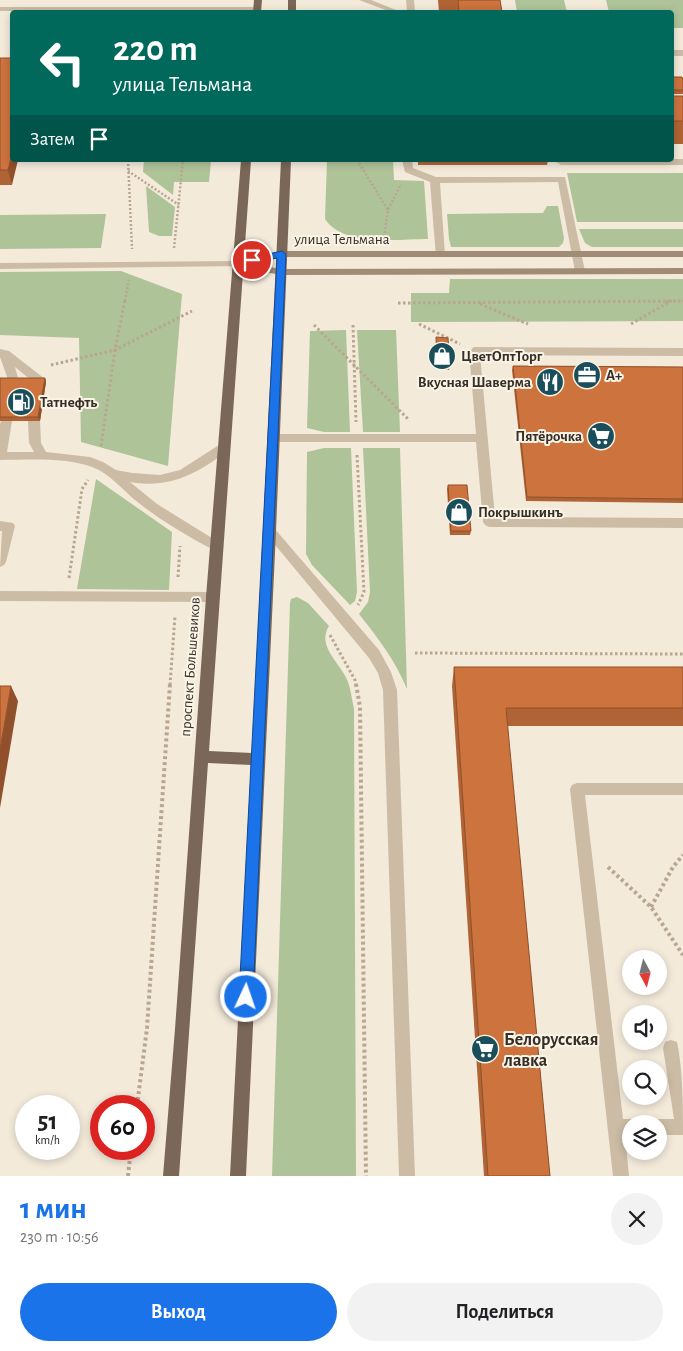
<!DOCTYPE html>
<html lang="ru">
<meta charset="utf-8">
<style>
body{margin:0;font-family:"Alegreya Sans",sans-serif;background:#f2f2f2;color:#202124;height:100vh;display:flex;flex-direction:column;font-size:19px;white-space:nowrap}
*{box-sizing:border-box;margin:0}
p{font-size:16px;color:#757577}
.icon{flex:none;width:28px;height:28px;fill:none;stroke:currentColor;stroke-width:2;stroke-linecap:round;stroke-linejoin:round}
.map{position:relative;height:1176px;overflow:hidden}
.details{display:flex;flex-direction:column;background:#fff;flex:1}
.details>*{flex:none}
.hud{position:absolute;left:10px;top:10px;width:664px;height:152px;border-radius:5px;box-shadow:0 2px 8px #0003;background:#00695c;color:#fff;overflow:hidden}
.needle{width:32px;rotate:173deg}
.fabs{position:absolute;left:622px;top:950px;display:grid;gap:10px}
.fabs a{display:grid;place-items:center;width:45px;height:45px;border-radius:50%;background:#fff;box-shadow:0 2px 8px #0003;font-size:25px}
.speed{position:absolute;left:15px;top:1095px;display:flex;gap:10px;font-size:25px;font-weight:700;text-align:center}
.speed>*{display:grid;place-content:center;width:65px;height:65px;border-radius:50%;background:#fff;box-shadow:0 2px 8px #0003;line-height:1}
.speed small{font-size:12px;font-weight:400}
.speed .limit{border:8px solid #d22;background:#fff;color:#111}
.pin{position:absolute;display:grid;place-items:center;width:42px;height:42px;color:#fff;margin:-21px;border:2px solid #fff;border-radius:50%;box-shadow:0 1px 5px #0007}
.me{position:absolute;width:55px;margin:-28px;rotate:3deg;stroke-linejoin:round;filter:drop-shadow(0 0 4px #0008)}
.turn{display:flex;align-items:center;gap:18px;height:105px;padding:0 20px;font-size:22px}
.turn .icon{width:65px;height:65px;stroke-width:2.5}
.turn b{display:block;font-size:35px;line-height:42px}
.then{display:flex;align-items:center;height:48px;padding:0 20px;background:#0003;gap:10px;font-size:19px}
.round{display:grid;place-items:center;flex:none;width:52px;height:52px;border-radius:26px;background:#f2f2f2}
.summary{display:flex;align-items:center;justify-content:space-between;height:85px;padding:0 20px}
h1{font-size:30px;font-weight:700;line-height:38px;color:#1a73e8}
.cta{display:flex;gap:10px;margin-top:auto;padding:10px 20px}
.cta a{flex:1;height:58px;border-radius:30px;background:#1a73e8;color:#fff;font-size:20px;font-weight:700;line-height:58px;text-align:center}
.cta a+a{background:#f2f2f2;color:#202124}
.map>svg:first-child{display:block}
</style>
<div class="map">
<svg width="683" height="1176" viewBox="0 0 683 1176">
<rect width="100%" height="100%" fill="#f3eada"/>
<path fill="#afc399" d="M515,0H564L567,12H517Z
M606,0H683V28H671V12H609Z
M144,160H211L209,182H174L173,195L143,172Z
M327,160H393L394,180L424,181L428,239C398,239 343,247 325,219Z
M567,173H683V222H577Z
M146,186L175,207L172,236H159L149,232Z
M547,206H558L564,238L563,243L559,247H451L449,239L447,214L543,213Z
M106,214L101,248L0,249V215Z
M579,229H683V247H592L585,243Z
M121,271L182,294L168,466L81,442L79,338L0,335V272Z
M450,279H683V321L411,322V293H449Z
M346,330L350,432H324L307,428L310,331Z
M357,330H396L400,432H363Z
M324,448H351L357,592L355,601L350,605L312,565L306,554L307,452Z
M363,448H400L407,689C395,660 378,638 359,614L368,602L370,592Z
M96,479L172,532L169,590L77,589Z
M297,597L308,603L329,626C316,647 341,663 348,682C351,691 352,700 354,709L356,1176H272L290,603L291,599Z"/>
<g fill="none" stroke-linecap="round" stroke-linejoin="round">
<path stroke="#b8a68f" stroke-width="2.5" stroke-dasharray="2 2" stroke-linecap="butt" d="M128,160L132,249
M357,160L388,210
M128,171L179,205
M384,237L388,210L401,184
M174,248L183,160
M125,301L129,280
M666,301H683"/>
<path stroke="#b8a68f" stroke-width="3" stroke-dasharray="2.5 2.5" stroke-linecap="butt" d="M398,303L683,301
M480,304L528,324
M419,324L460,344
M631,324L669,302
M314,325L408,419
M353,325L356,422
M51,365L115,350L192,311
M101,446L115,350L125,300
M357,455L364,592L358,605
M178,577L180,546
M69,578L82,489L88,480
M330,635L355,680L356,685
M415,653L683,654
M170,685L175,616"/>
<path stroke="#b8a68f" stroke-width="4" stroke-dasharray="3 3" stroke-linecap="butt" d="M356,684L360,707L366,1176
M608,867L651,907L683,955
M651,907L673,867L683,855
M137,1106L147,1028L170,684
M128,1176L131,1149"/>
<path fill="#ccbca5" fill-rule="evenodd" d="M359,0H371L401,12H391Z
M406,0H414L415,12H407Z
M0,7H257L261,9L257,11H0Z
M671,50H683V56H671Z
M671,159H683V165H561L556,162L558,160Z
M402,160H412L413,168L436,177H565L585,271L580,274L575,271L558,182L440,183L445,255L444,257H436L430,182L405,172Z
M474,347L683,348V356L480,355L495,517L683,518V528L489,527L485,525L483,522L476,442H274L268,438L274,434H476L469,351Z
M0,349L9,351L45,379L46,382L45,385H37L15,367L19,382L18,385H10L0,357Z
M6,417L12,421L7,452H34L29,443L28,421L34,417L40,421L41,443L46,452L90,457L103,462L116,470L132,473L160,475L180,470L219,445H227L229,448L227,451C197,474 169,489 130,482L157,504L220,543L222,546L220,549H212C187,536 162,521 140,504C124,492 111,474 92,467C64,457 29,460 0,460V424L2,418Z
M0,521L13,523L15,526L6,562L4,565L0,567L2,531H0Z
M0,591L212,592L216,593L218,597L216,601L212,602L0,601Z
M577,783H683V795H585L623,1119H631L638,1124H631V1135H625L629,1176H613L570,789L572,785Z
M671,1040L677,1042C683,1070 683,1106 683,1135H659V1124H652L659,1119H674L663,1048L665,1042Z"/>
<path fill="#ccbca5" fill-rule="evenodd" d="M238,261L243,264L242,266L0,269V263Z
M270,526L274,528L379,650L391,672L397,690L415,1176H399L383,690L378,673L369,658L266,534L264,531L266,528Z"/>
<path fill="#a08b76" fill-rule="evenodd" d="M282,251H683V257H282L254,264L281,269L683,268V274L281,275L238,267L233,264L238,261Z"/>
<path fill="#7a6757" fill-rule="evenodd" d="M254,0H262L261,12H253Z
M288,0H296V12H288Z
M241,160H251L209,751L252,753L281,160H291L276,531L246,1176H230L251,765L208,763L179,1176H163L175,1029L206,597Z"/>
</g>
<path fill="#b06335" d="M438,0H500L502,12H439Z
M0,58L12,185H0Z
M671,77L683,80V94H671Z
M671,96H683V144H671Z
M418,160H548V161L547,165H418Z
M436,337L450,365L449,370L437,369Z
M513,366L683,367V503L526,501L512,370Z
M0,378H45L46,382L40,421H0Z
M448,485L471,531L470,535H450L447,489Z
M454,667H683V726H507L550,1176H484L452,686Z"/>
<path fill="#90502b" d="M12,154V160H18L12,185L8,170Z
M45,378L46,382L40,421L38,417Z
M11,686L18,701L0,808V750Z"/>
<path fill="#cd733e" stroke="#90502b" d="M458,0H500L502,12H459Z
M0,58H12V154L8,170H0Z
M671,77H682L683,80V90H671Z
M671,96H683V121H671Z
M419,160H548V161H419Z
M436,337L448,338L450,365H437Z
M513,366L683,367V499L527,497Z
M0,378H45L38,417H0Z
M448,485H467L471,531H451Z
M454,667H683V708H506L550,1176H488Z
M0,686H11L0,750Z"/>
<path fill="#1a73e8" stroke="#114b97" d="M282,251L286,254L253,997L251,1002L246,1004L241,1002L239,997L277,258L252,263L248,260L249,258Z"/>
<defs>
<g id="shop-disc" transform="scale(1.4375)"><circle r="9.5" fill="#1a4e5b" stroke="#faf4e6"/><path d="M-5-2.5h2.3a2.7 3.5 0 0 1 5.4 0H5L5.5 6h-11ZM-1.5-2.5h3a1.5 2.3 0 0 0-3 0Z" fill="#fff"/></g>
<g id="office-disc" transform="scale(1.4375)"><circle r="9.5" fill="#1a4e5b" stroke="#faf4e6"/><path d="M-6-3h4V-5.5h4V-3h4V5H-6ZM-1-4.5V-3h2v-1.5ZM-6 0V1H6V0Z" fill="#fff"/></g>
<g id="restaurant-disc" transform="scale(1.4375)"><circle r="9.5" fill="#1a4e5b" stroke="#faf4e6"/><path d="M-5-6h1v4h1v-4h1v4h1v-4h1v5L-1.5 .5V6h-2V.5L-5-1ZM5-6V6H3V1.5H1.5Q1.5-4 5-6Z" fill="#fff"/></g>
<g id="fuel-disc" transform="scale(1.4375)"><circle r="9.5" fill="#1a4e5b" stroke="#faf4e6"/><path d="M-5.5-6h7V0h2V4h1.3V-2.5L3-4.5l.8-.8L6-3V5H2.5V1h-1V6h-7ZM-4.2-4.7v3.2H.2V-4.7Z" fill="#fff"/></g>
<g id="supermarket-disc" transform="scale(1.4375)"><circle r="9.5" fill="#1a4e5b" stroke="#faf4e6"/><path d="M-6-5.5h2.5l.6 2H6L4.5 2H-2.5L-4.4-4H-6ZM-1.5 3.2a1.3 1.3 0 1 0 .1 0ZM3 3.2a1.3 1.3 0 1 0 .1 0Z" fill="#fff"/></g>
</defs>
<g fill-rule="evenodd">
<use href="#shop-disc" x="442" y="356"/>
<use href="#office-disc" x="587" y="375"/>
<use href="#restaurant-disc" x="550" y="382"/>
<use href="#fuel-disc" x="21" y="402"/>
<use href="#supermarket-disc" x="601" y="436"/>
<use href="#shop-disc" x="459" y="512"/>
<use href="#supermarket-disc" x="485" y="1049"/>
</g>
<g text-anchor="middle" stroke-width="4" stroke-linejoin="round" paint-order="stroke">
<g font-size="15" fill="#372e27" stroke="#faf4e6">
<text x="342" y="244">улица Тельмана</text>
<text transform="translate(190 667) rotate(-86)" y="5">проспект Большевиков</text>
</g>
<g font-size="15" font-weight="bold" fill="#372e27" stroke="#faf4e6" text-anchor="start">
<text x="461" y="361">ЦветОптТорг</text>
<text x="606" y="380">А+</text>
<text x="531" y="387" text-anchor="end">Вкусная Шаверма</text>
<text x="40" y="407">Татнефть</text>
<text x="582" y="441" text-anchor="end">Пятёрочка</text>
<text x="478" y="517">Покрышкинъ</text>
</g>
<g font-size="18" font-weight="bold" fill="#372e27" stroke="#faf4e6" text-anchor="start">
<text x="504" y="1045">Белорусская<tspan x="504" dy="21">лавка</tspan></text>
</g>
</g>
</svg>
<div class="fabs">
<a><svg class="needle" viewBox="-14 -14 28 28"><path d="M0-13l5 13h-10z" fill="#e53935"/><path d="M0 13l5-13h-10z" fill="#757577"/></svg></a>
<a><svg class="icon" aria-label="sound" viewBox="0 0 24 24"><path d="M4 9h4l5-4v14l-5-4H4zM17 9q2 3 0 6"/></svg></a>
<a><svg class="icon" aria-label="search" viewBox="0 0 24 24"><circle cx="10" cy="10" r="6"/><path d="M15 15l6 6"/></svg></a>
<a><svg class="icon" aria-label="layers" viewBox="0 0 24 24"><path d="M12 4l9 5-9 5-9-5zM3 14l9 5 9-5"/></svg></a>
</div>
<div class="speed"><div>51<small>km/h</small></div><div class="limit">60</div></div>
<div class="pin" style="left:252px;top:260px;background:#d93025"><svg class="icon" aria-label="arrive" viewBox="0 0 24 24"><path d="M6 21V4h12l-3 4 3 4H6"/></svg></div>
<svg class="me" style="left:246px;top:997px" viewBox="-20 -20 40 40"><circle r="17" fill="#1a73e8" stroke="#fff" stroke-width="3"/><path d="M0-11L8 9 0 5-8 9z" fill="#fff"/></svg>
<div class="hud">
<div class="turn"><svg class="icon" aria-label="left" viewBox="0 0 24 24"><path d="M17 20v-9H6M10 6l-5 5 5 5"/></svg><div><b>220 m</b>улица Тельмана</div></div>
<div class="then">Затем<svg class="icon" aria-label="arrive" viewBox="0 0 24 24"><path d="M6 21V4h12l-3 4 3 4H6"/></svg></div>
</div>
</div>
<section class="details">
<div class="summary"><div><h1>1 мин</h1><p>230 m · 10:56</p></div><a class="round"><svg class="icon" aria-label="close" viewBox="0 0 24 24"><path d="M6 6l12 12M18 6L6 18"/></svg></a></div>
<div class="cta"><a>Выход</a><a>Поделиться</a></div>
</section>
